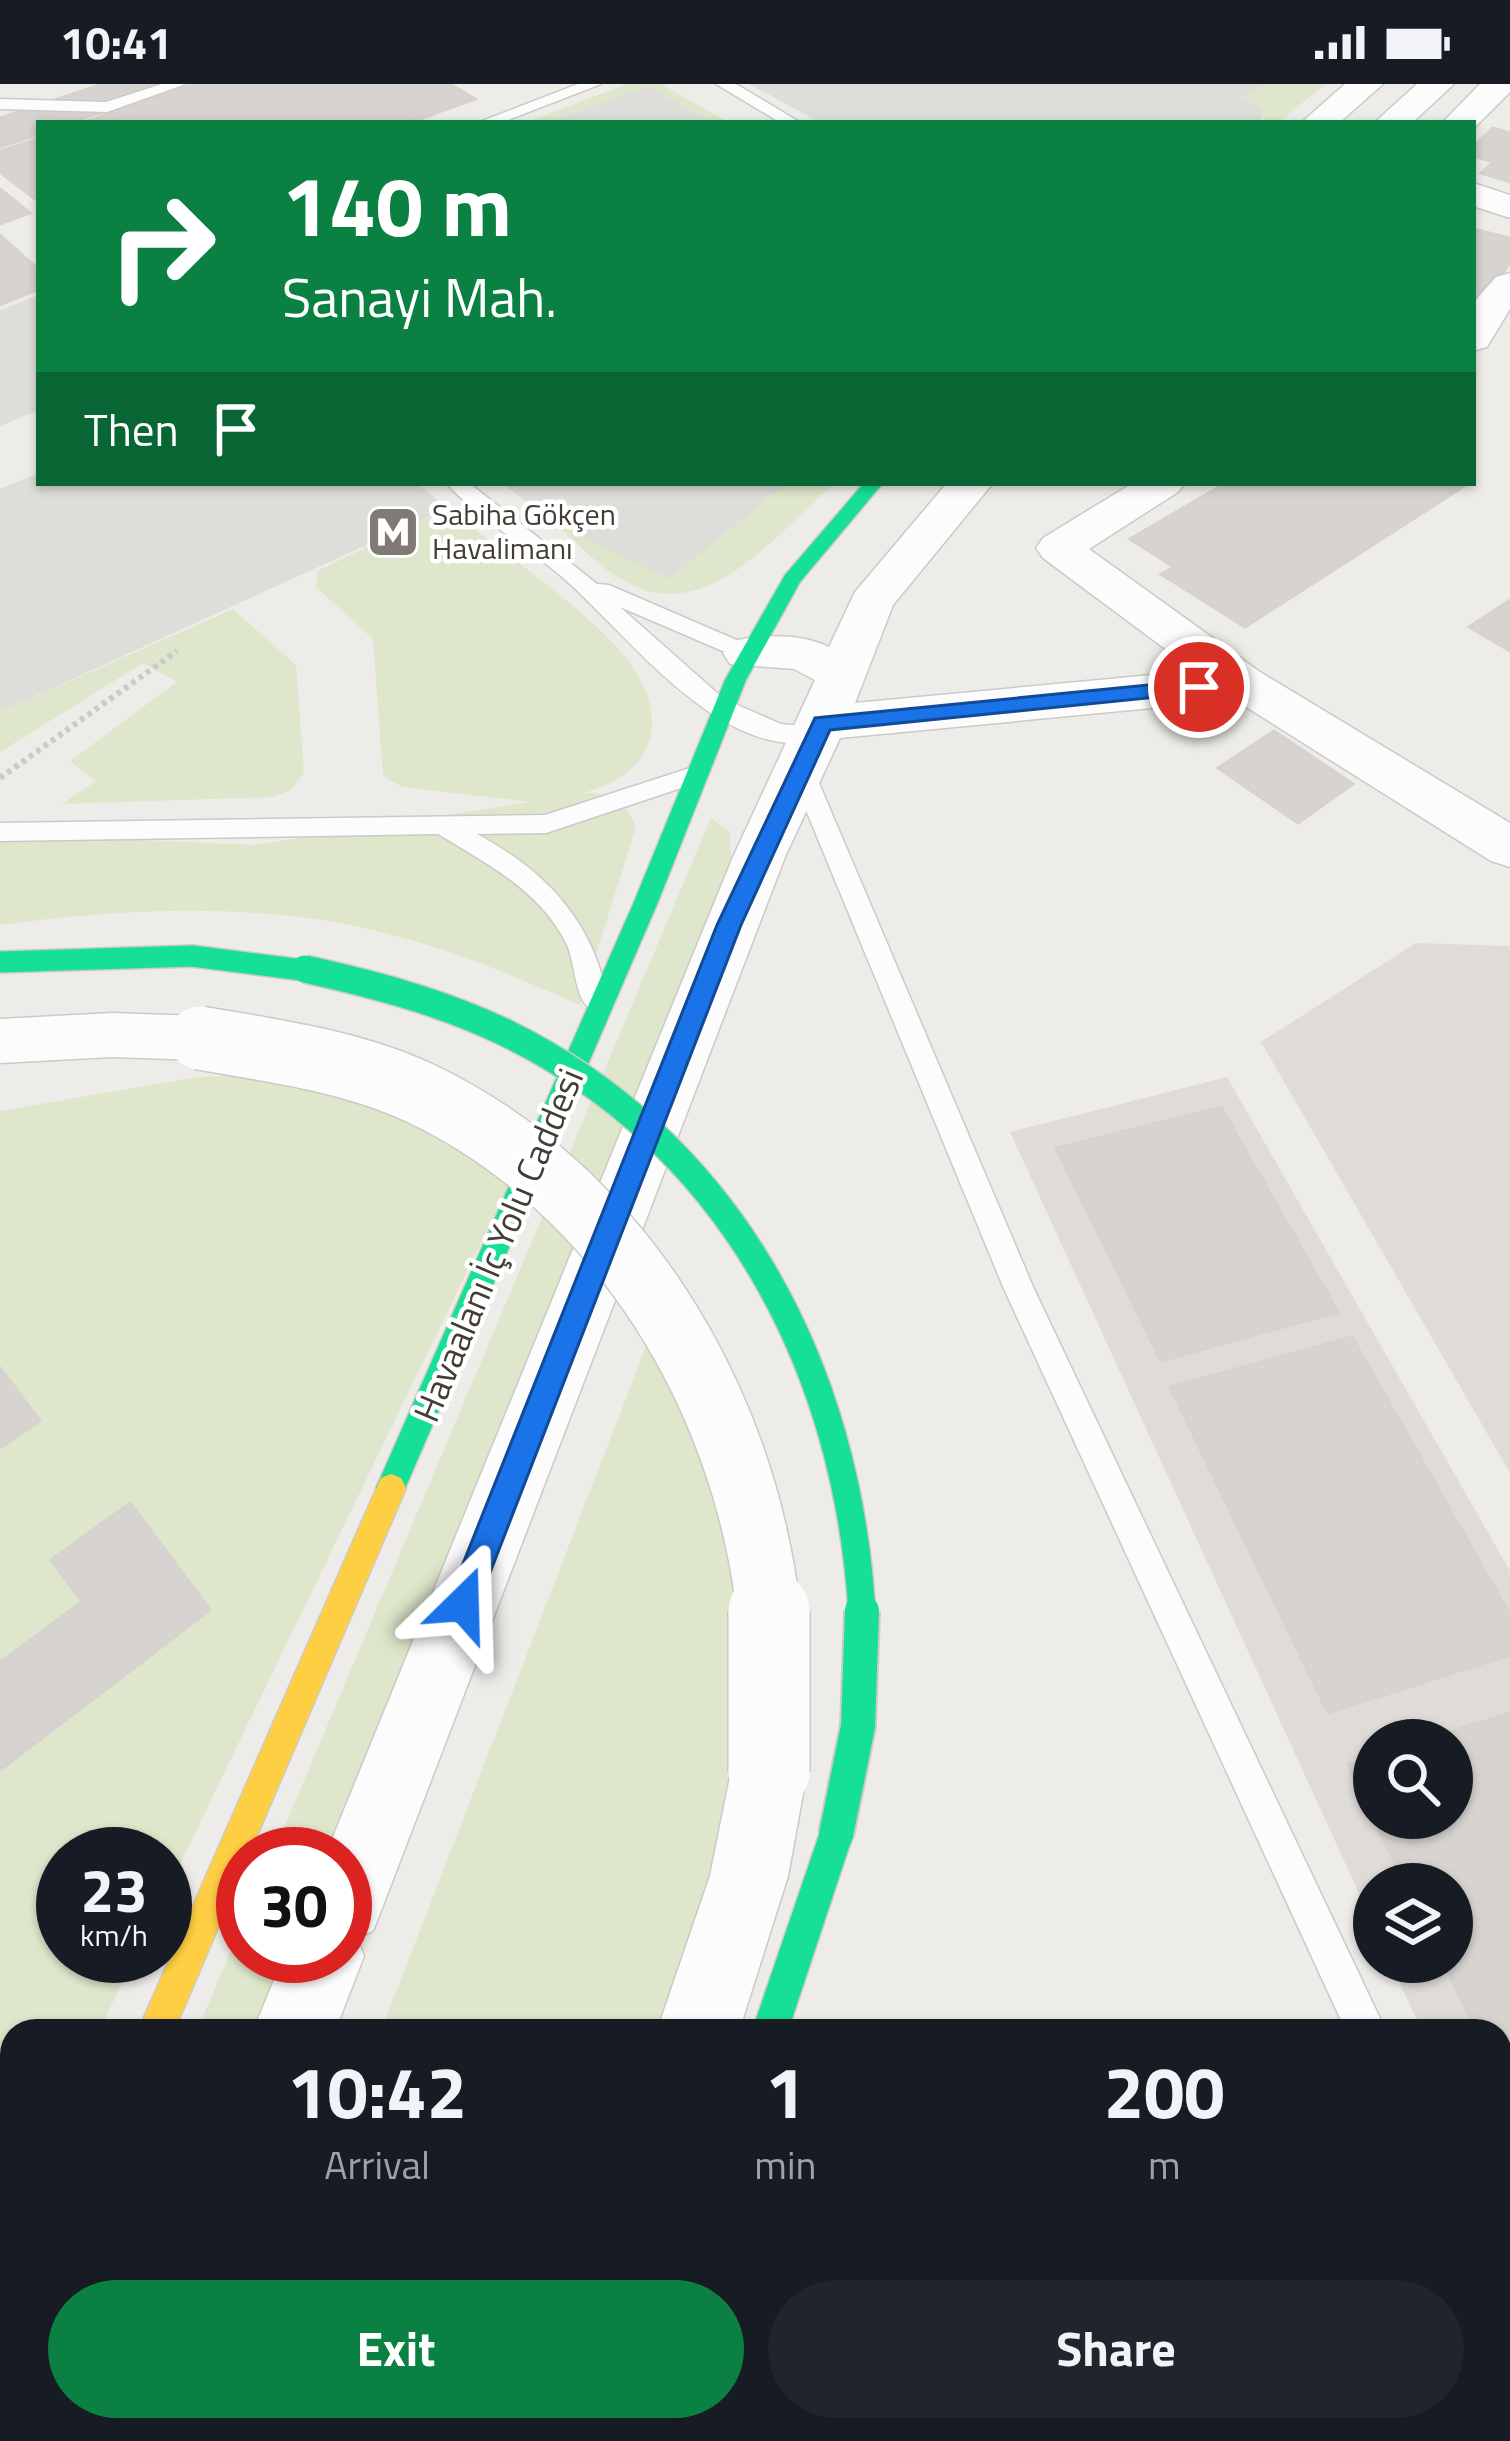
<!DOCTYPE html>
<meta charset="utf-8">
<style>
body{margin:0;font-family:"Titillium Web",sans-serif;background:#20242c;color:#f1f3f6;height:100vh;display:flex;flex-direction:column;font-size:45px;white-space:nowrap}
*{box-sizing:border-box;margin:0}
p{font-size:39px;color:#9ea1a6}
.icon{flex:none;width:66px;height:66px;fill:none;stroke:currentColor;stroke-width:2;stroke-linecap:round;stroke-linejoin:round}
.map{position:relative;flex:1;overflow:hidden}
.details{position:absolute;left:0px;top:1935px;width:1512px;height:423px;display:flex;flex-direction:column;background:#171b24;border-radius:36px 36px 0 0;box-shadow:0 3px 9px #0004}
.details>*{flex:none}
.top-card{position:absolute;left:36px;top:36px;width:1440px;height:366px;border-radius:0px;box-shadow:0 3px 9px #0004;background:#0b8043;color:#fff;overflow:hidden}
.tools{position:absolute;left:1353px;top:1635px;display:grid;gap:24px}
.tools a{display:grid;place-items:center;width:120px;height:120px;border-radius:50%;background:#171b24;box-shadow:0 3px 9px #0004;font-size:60px}
.speed{position:absolute;left:36px;top:1743px;display:flex;gap:24px;font-size:60px;font-weight:700;text-align:center}
.speed>*{display:grid;place-content:center;width:156px;height:156px;border-radius:50%;background:#171b24;box-shadow:0 3px 9px #0004;line-height:1}
.speed small{font-size:30px;font-weight:400}
.speed .limit{border:18px solid #d22;background:#fff;color:#111}
.pin{position:absolute;display:grid;place-items:center;width:102px;height:102px;color:#fff;margin:-51px;border:6px solid #fff;border-radius:50%;box-shadow:0 3px 12px #0007}
.me{position:absolute;width:132px;margin:-66px;rotate:22deg;stroke-linejoin:round;filter:drop-shadow(0 0 9px #0008)}
.turn{display:flex;align-items:center;gap:42px;height:252px;padding:0 48px;font-size:54px}
.turn .icon{width:156px;height:156px;stroke-width:2.5}
.turn b{display:block;font-size:84px;line-height:102px}
.then{display:flex;align-items:center;height:114px;padding:0 48px;background:#0003;gap:24px;font-size:45px}
.eta{display:flex;justify-content:space-evenly;align-items:center;height:204px;text-align:center}
.eta b{font-size:72px;font-weight:700;line-height:84px}
.cta{display:flex;gap:24px;margin-top:auto;padding:24px 48px}
.cta a{flex:1;height:138px;border-radius:72px;background:#0b8043;color:#fff;font-size:48px;font-weight:700;line-height:138px;text-align:center}
.cta a+a{background:#20242c;color:#f1f3f6}
.status{display:flex;justify-content:space-between;align-items:center;height:84px;padding:0 60px;background:#171b24;direction:ltr}
.status svg{height:33px;fill:currentColor}
.map>svg:first-child{display:block}
</style>
<div class="status"><b>10:41</b><svg viewBox="0 0 49 12"><path d="M0 12V9h3v3zM5 12V6h3v6zM10 12V3h3v9zM15 12V0h3v12zM26 1h20v11H26zM47 4h2v5h-2z"/></svg></div>
<div class="map">
<svg width="1510" height="2357" viewBox="0 0 1510 2357">
<rect width="100%" height="100%" fill="#eeece9"/>
<path fill="#dfdcd8" fill-rule="evenodd" d="M1416,859L1510,862V1389L1261,958Z
M1227,993L1510,1487V2139L1500,2117V1947H1422L1390,1878H1452V1800H1374V1842L1010,1048ZM1374,1656H1452V1734H1374Z"/>
<path fill="#dee6cb" d="M627,0H661L730,39H715L648,2L546,39H525Z
M1269,0H1326L1277,39H1262L1264,34L1240,13Z
M786,399H835C781,444 712,539 632,501C603,488 576,457 551,437L669,494Z
M448,424C500,467 569,513 615,561C670,620 667,687 583,709C613,709 623,714 636,743L580,921C521,895 463,870 400,853C273,817 130,823 0,841V750L254,761L531,718L402,703L383,692L373,555L315,502L319,486Z
M233,525L296,581L304,689L291,706L272,713L62,720L96,697L70,677L177,598L143,579L0,668V628Z
M711,734L730,748L731,777L328,1770H273Z
M243,992L380,1020L517,1084L165,1811V1770H63V1872H135L99,1947H12V2127L0,2151V1027L198,993Z
M657,1234L729,1391L745,1693L658,1947H381Z
M243,1839V1872H287L256,1947H197Z
M227,2346H421L415,2357H223Z"/>
<path fill="#dfddda" d="M749,0H1269L1241,13L1261,24L1262,39H821Z
M648,2L715,39H546Z
M39,211V326L0,342V226Z
M39,389V399H417L448,424L0,628V405Z
M502,399H786L669,495L551,437Z"/>
<path fill="#d6d3d0" stroke="#d6d3cf" stroke-width="3" d="M103,0H184L70,39H39V50L0,63V34Z
M196,0H450L475,15L409,39H82Z
M1493,44L1510,49V98L1481,89L1493,78L1473,72V63Z
M39,54V118L0,88V67Z
M0,105L30,129L0,140Z
M1473,145L1510,154V178L1473,237Z
M0,151L39,186V205L0,221Z
M1226,399H1469L1245,543L1161,490L1174,483L1130,455Z
M1510,516V567L1469,543Z
M1274,647L1353,700L1298,739L1218,684Z
M1221,1023L1338,1228L1161,1277L1056,1064Z
M1352,1253L1510,1531V1571L1328,1629L1170,1303Z
M0,1284L40,1337L0,1364Z
M130,1419L210,1526L0,1686V1578L82,1518L51,1476Z
M1510,1629V2017L1500,1996V1947H1476L1443,1878H1452V1800H1405L1348,1680L1374,1672V1734H1452V1656H1424Z"/>
<g fill="none" stroke-linecap="round" stroke-linejoin="round">
<g stroke="#ccc9c6" stroke-width="3">
<path id="lane" d="M162,0H186L107,28L0,25V15L106,18Z
M578,0H601L500,39H477Z
M716,0H736L801,39H781Z
M446,399H469L597,500L609,501L755,564V574H739L620,523L724,615L781,640L825,644V656C722,683 628,549 561,492C524,461 478,434 446,399Z
M801,677L813,685L1034,1205L1386,1947H1346L1004,1205L789,685Z
M693,683L702,685V697L546,749L477,750C546,787 594,838 608,917L595,927C574,921 576,880 567,861C541,807 486,779 438,750L0,757V739L545,731Z
M1500,2213L1510,2217V2277L1500,2273Z"/>
</g>
<g stroke="#ccc9c6" stroke-width="3">
<path id="street" d="M1345,0H1383L1339,39H1301Z
M1417,0H1454L1412,39H1374Z
M1480,0H1510V8L1473,45V39H1442Z
M1473,99L1510,111V134L1473,122Z
M1510,189V225L1487,263L1473,267V219L1496,193Z
M947,399H993L893,521L855,619L1195,587L1043,474L1036,464L1043,454L1133,399H1185L1178,408L1089,465L1260,588L1510,739V783L1491,777L1235,616L840,654L785,773L384,1819L373,1847L357,1854L364,1872L335,1947H253L284,1872H345V1770H326L733,773L815,596L794,585L730,580L723,569L730,558C760,550 801,549 829,563L855,508Z
M112,929L200,932L220,938L229,954L220,970L200,976L112,973L0,979V935Z
M769,1650L796,1661L807,1688L788,1792L739,1947H657L710,1792L731,1688L742,1661Z
M12,2230V2344L0,2349V2235Z
M91,2346H183L179,2357H87Z
M498,2346H592L588,2357H494Z"/>
</g>
<g stroke="#cfcbc3" stroke-width="3">
<path id="fast" d="M864,399H883L800,498L746,596L658,818L401,1414L391,1418L381,1414L376,1404L634,818L725,596L785,491Z
M836,1734L848,1739L853,1751L788,1947H752L819,1751L824,1739Z"/>
</g>
<g stroke="#cfcbc3" stroke-width="3">
<path id="slow" d="M391,1390L401,1394L406,1404L249,1770H243V1785L174,1947H138L381,1394Z"/>
</g>
<path stroke="#cccac6" stroke-width="6" stroke-dasharray="4.5 4.5" stroke-linecap="butt" d="M0,694L177,567"/>
<use href="#lane" fill="#fcfcfc" fill-rule="evenodd"/>
<use href="#street" fill="#fcfcfc" fill-rule="evenodd"/>
<use href="#fast" fill="#16e098" fill-rule="evenodd"/>
<use href="#slow" fill="#ffcf43" fill-rule="evenodd"/>
<g stroke="#ccc9c6" stroke-width="66" stroke-linecap="butt">
<path id="street-bridge-far1" d="M200,954C274,967 352,977 420,1009C620,1104 745,1314 769,1530"/>
</g>
<g stroke="#ccc9c6" stroke-width="84" stroke-linecap="butt">
<path id="street-bridge" d="M769,1527V1688"/>
</g>
<g stroke="#cfcbc3" stroke-width="24" stroke-linecap="butt">
<path id="fast-bridge-far2" d="M0,878L192,872L318,888"/>
</g>
<g stroke="#cfcbc3" stroke-width="30" stroke-linecap="butt">
<path id="fast-bridge-far1" d="M305,885C373,900 441,918 504,948C732,1059 848,1284 862,1530"/>
</g>
<g stroke="#cfcbc3" stroke-width="38" stroke-linecap="butt">
<path id="fast-bridge" d="M836,1751L858,1642L862,1527"/>
</g>
<use href="#street-bridge-far1" stroke="#fcfcfc" stroke-width="63"/>
<use href="#street-bridge" stroke="#fcfcfc" stroke-width="81"/>
<use href="#fast-bridge-far2" stroke="#16e098" stroke-width="21"/>
<use href="#fast-bridge-far1" stroke="#16e098" stroke-width="27"/>
<use href="#fast-bridge" stroke="#16e098" stroke-width="34"/>
</g>
<path fill="#1a73e8" stroke="#114b97" stroke-width="3" d="M1199,596L1207,598V608L830,646L741,841L474,1530L463,1535L452,1530L447,1520L717,841L815,634Z"/>
<defs>
<g id="metro-square" transform="scale(2.7)"><rect x="-9" y="-9" width="18" height="18" rx="4" fill="#7f7a75" stroke="#fff"/><path d="M-5.5 5V-5H-3L0 0L3-5H5.5V5H3V-.5L0 4L-3-.5V5Z" fill="#fff"/></g>
</defs>
<g fill-rule="evenodd">
<use href="#metro-square" x="393" y="448"/>
</g>
<g text-anchor="middle" stroke-width="9" stroke-linejoin="round" paint-order="stroke">
<g font-size="30" fill="#433d36" stroke="#fff" text-anchor="start">
<text x="432" y="441">Sabiha Gökçen<tspan x="432" dy="34">Havalimanı</tspan></text>
</g>
<g font-size="36" fill="#433d36" stroke="#fff">
<text transform="translate(498 1161) rotate(-67)" y="13">Havaalanı İç Yolu Caddesi</text>
</g>
</g>
</svg>
<div class="tools">
<a><svg class="icon" aria-label="search" viewBox="0 0 24 24"><circle cx="10" cy="10" r="6"/><path d="M15 15l6 6"/></svg></a>
<a><svg class="icon" aria-label="layers" viewBox="0 0 24 24"><path d="M12 4l9 5-9 5-9-5zM3 14l9 5 9-5"/></svg></a>
</div>
<div class="speed"><div>23<small>km/h</small></div><div class="limit">30</div></div>
<div class="pin" style="left:1199px;top:603px;background:#d93025"><svg class="icon" aria-label="arrive" viewBox="0 0 24 24"><path d="M6 21V4h12l-3 4 3 4H6"/></svg></div>
<svg class="me" style="left:463px;top:1520px" viewBox="-20 -20 40 40"><path d="M0-17L14 15 0 8-14 15z" fill="#1a73e8" stroke="#fff" stroke-width="4"/></svg>
<div class="top-card">
<div class="turn"><svg class="icon" aria-label="right" viewBox="0 0 24 24"><path d="M7 20v-9h11M14 6l5 5-5 5"/></svg><div><b>140 m</b>Sanayi Mah.</div></div>
<div class="then">Then<svg class="icon" aria-label="arrive" viewBox="0 0 24 24"><path d="M6 21V4h12l-3 4 3 4H6"/></svg></div>
</div>
<section class="details">
<div class="eta">
<div><b>10:42</b><p>Arrival</p></div>
<div><b>1</b><p>min</p></div>
<div><b>200</b><p>m</p></div>
</div>
<div class="cta"><a>Exit</a><a>Share</a></div>
</section>
</div>
